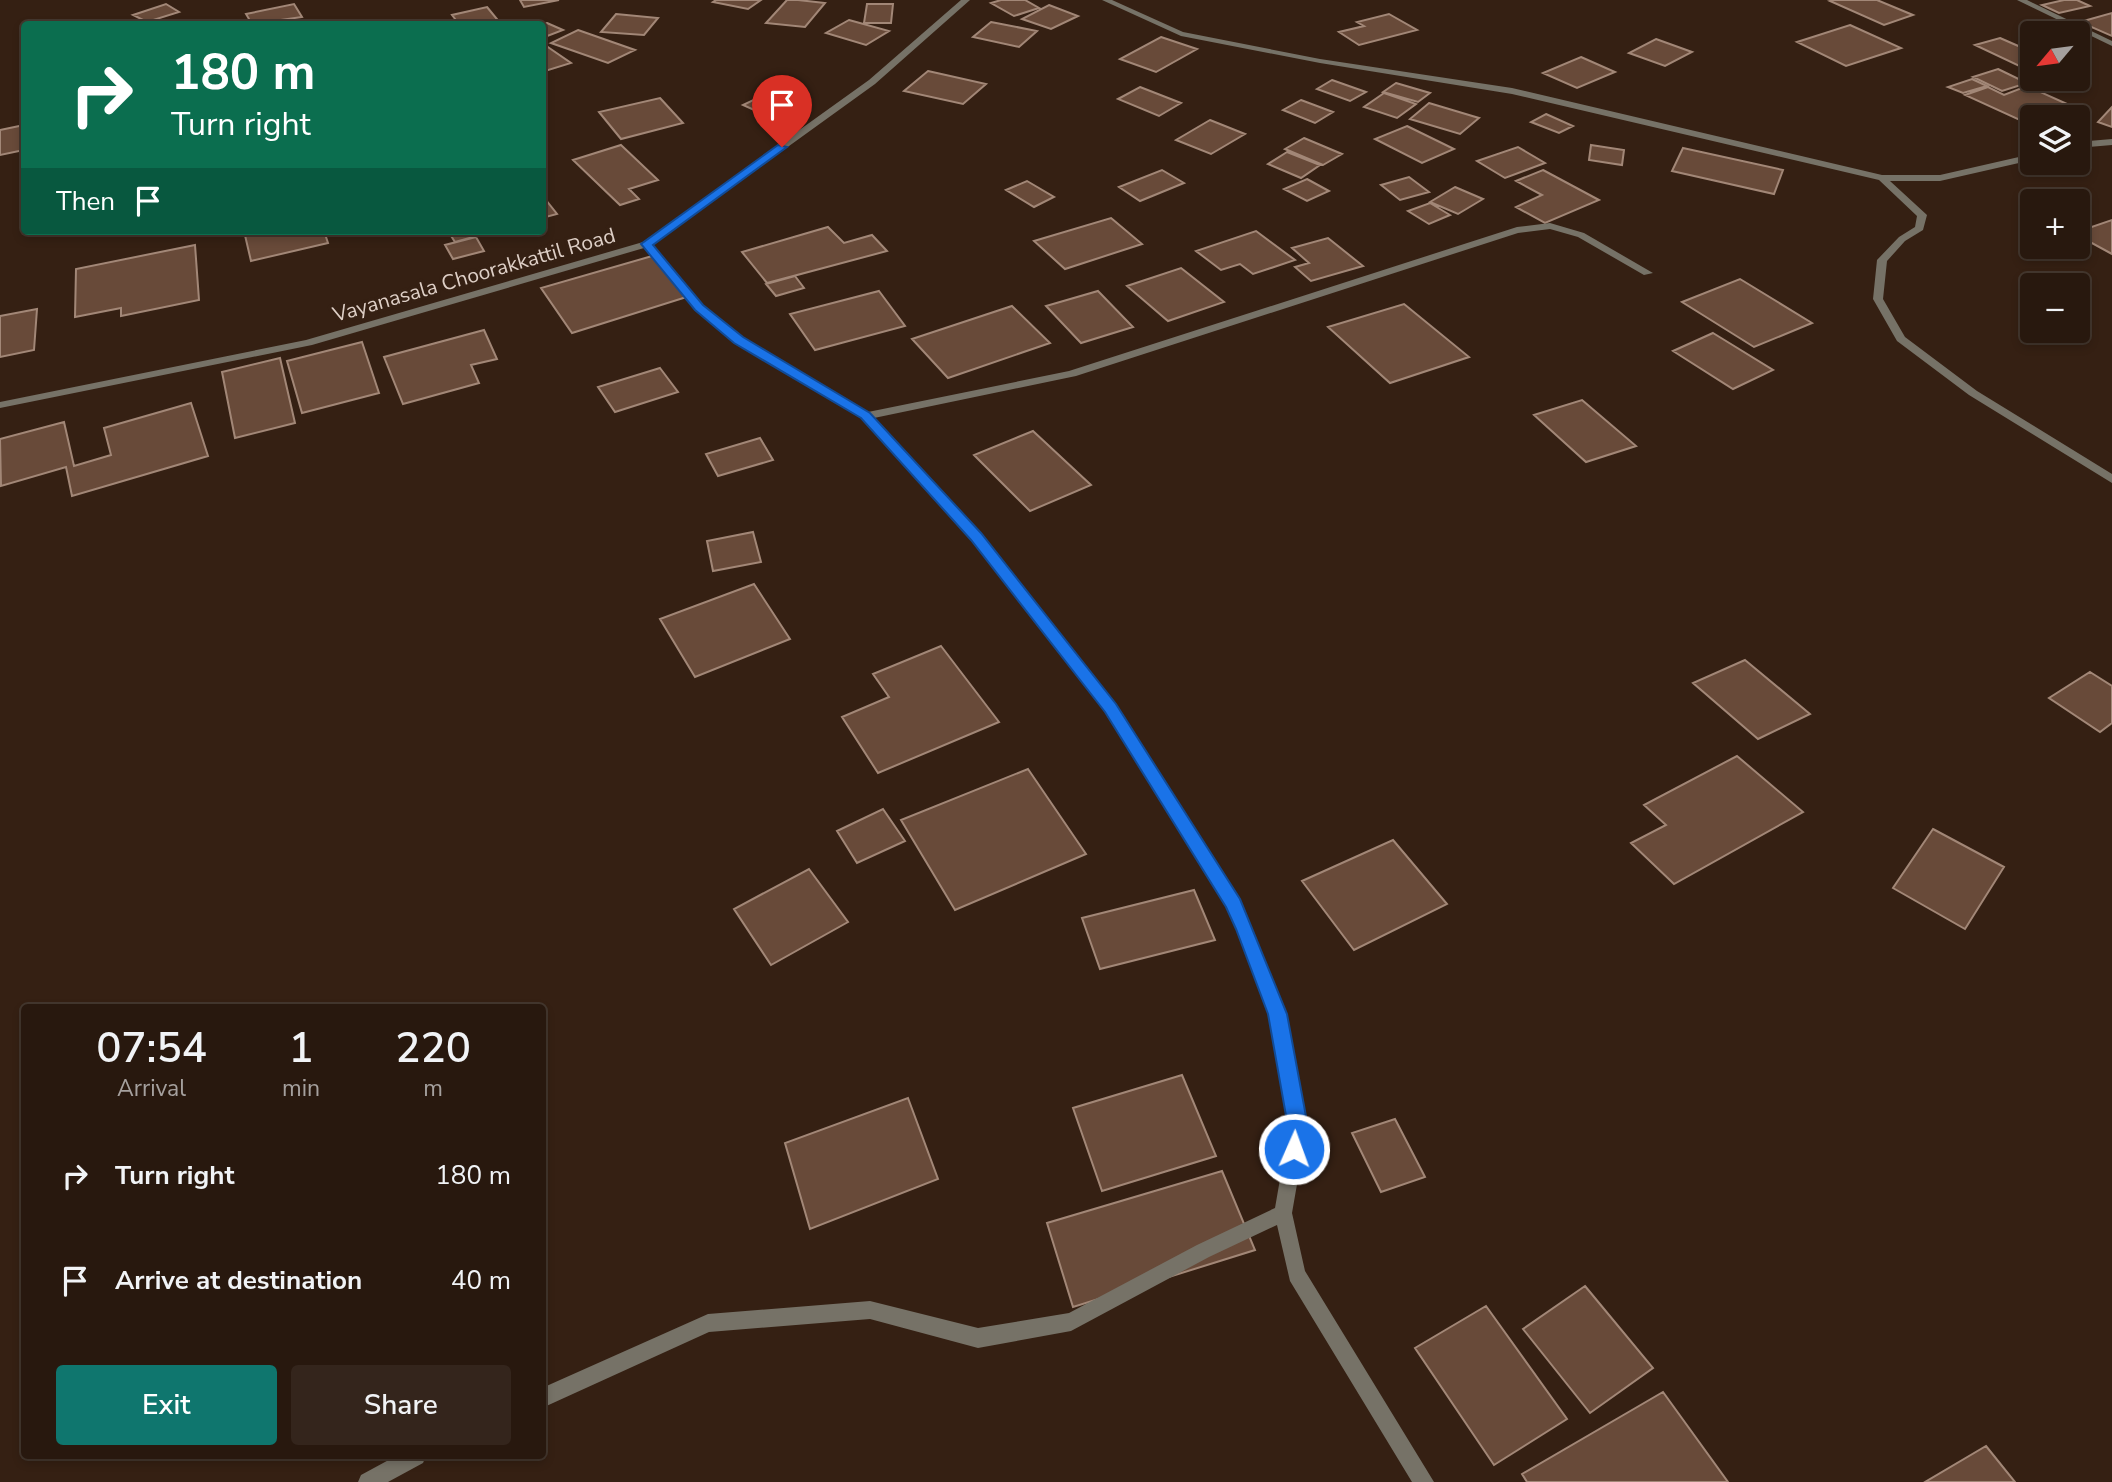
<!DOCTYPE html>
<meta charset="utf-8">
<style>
body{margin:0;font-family:"Nunito Sans",sans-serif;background:#34251c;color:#f1f3f6;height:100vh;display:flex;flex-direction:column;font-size:26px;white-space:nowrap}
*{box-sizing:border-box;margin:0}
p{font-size:23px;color:#a5a09e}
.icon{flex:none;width:38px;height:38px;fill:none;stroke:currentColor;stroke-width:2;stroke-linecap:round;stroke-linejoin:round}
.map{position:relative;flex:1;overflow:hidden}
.panel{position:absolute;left:21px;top:1004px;width:525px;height:455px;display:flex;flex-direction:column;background:#28180e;border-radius:7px;box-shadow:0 4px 10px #0003,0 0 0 2px #44372e}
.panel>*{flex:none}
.hud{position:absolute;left:21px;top:21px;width:525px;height:214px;border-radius:7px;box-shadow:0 4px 10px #0003,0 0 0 2px #44372e;background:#0b6e4f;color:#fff;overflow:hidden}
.needle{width:46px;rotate:241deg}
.fabs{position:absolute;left:2020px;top:21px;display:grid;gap:14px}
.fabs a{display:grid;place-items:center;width:70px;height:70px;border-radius:7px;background:#28180e;box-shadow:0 4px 10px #0003,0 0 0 2px #44372e;font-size:35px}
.pin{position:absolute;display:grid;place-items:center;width:60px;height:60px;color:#fff;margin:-72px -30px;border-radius:50% 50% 50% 0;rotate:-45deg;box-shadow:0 0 7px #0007}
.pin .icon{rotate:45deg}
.me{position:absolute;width:77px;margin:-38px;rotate:2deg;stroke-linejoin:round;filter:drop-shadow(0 0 5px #0008)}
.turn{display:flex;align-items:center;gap:24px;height:147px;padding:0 35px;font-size:32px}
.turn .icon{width:91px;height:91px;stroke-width:2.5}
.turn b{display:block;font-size:49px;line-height:60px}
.then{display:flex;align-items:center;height:66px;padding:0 35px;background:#0003;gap:14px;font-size:26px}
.eta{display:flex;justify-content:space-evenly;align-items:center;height:119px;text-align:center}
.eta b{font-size:42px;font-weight:600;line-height:49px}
.primary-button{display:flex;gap:14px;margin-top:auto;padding:14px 35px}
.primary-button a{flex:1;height:80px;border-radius:7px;background:#0f766e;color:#fff;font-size:28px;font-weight:600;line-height:80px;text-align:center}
.primary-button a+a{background:#34251c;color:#f1f3f6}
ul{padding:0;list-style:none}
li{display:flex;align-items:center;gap:21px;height:105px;padding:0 35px}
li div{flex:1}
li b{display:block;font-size:26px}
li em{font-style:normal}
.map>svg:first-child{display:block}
</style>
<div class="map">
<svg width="2112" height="1482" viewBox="0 0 2112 1482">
<rect width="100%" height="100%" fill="#352013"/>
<path fill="#684a39" stroke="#a28777" stroke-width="2" d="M520,0H559L524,7Z
M716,0H761L748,9L713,2Z
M787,0H798L825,3L805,27L766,23Z
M1001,0H1025L1039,8L1014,16L991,3Z
M1834,0H1877L1913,15L1884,25L1830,1Z
M2064,0H2077L2090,6L2059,13L2042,5Z
M166,4L179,12L147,22L133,15Z
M294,4L302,17L252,24L246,14Z
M867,4H893L891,23H864Z
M1049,5L1078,16L1051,29L1022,19Z
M487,7L501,24H459L452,15Z
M2112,13V36L2080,22Z
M616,14L658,18L644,35L601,32Z
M1389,14L1417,30L1359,45L1339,32L1364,26L1357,22Z
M849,20L889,31L866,45L826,33Z
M991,22L1037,31L1019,47L973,37Z
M547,23L563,30L542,38V24Z
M1850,25L1901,48L1846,66L1797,42Z
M578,30L635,50L608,63L551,43Z
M1161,37L1197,49L1156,72L1120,59Z
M2000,38L2032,52V72L1975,45Z
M1656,39L1692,52L1665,66L1629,53Z
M542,43L571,63L542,72Z
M1581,57L1615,72L1577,88L1543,73Z
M1998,69L2027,83L2002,91L1973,77Z
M928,71L986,84L963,104L904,91Z
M1972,79L1987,86L1963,93L1948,87Z
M1332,80L1366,92L1350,101L1317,89Z
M1396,83L1430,93L1418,102L1383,92Z
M2027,86L2067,104L2022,121L1965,95L1988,87L2004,95Z
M1140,87L1181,103L1159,116L1118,99Z
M1384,93L1416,104L1397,118L1364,107Z
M764,95L794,108L772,118L743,105Z
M660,98L683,123L621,139L599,112Z
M1301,100L1333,112L1315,123L1283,110Z
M1429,103L1479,118L1460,134L1410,119Z
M2112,107V127L2098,122Z
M1546,114L1573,126L1559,133L1531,122Z
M1210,120L1245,134L1211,154L1176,140Z
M24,125V150L0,155V130Z
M1407,126L1454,149L1422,163L1375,139Z
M1304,138L1342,154L1323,165L1285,149Z
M621,145L658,180L629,189L639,199L620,205L573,160Z
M1591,145L1624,150L1622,165L1589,160Z
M1518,147L1545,163L1505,178L1477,161Z
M1683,148L1783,170L1774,194L1672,171Z
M1287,152L1320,165L1301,178L1268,164Z
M1162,170L1184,183L1140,201L1119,187Z
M1543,170L1599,200L1545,223L1516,207L1542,195L1516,181Z
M1409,177L1429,192L1400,200L1381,185Z
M1307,179L1329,191L1307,201L1284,189Z
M1027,181L1054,197L1034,207L1006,190Z
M1455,187L1483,199L1458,214L1430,202Z
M542,195L557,214L542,218Z
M1430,203L1450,215L1429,224L1408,211Z
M1111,218L1142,244L1065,269L1034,241Z
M2112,220V254L2077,235V232Z
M828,227L844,243L872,235L887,251L767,283L742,252Z
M244,231H324L328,243L251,261Z
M448,231H495L455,242Z
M1256,231L1295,260L1253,274L1240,264L1221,270L1196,251Z
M476,237L484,251L453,259L445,245Z
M1328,238L1363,266L1311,281L1295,267L1309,263L1292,248Z
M195,245L199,300L121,316V308L75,317L76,269Z
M659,254L693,295L572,333L541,288Z
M1181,268L1224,302L1168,321L1127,286Z
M795,276L804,288L776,296L766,284Z
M1740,279L1812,323L1754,347L1682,302Z
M879,291L905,326L815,350L790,314Z
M1098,291L1133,327L1081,343L1046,306Z
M1404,304L1469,357L1390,383L1328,327Z
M1012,306L1050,343L948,378L912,339Z
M37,309L34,350L0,357V316Z
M484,330L497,359L471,365L479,383L403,404L384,357Z
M1713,333L1773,370L1733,389L1673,351Z
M362,342L379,393L302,413L287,361Z
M280,358L295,423L235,438L222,372Z
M660,368L678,392L615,412L598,387Z
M1582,400L1636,446L1586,462L1534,415Z
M191,403L208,456L72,496L66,467L1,486L0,439L64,422L74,466L111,455L104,428Z
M1033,431L1091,485L1030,511L974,455Z
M760,438L773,460L718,476L706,454Z
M753,532L761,562L713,571L707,541Z
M754,584L790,639L695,677L660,619Z
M941,646L999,722L878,773L842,717L889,697L873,674Z
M1745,660L1810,714L1758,739L1693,683Z
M2090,672L2112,686V723L2100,732L2049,698Z
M1737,756L1803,812L1674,884L1631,843L1666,825L1644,805Z
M1028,769L1086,854L955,910L901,820Z
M883,809L905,841L857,863L837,831Z
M1933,829L2004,867L1965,929L1893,888Z
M1393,840L1447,904L1354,950L1302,881Z
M809,869L848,922L771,965L734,909Z
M1194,890L1215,940L1100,969L1082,918Z
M1182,1075L1216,1156L1102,1191L1073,1108Z
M908,1098L938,1179L810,1229L785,1143Z
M1395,1119L1425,1177L1381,1192L1352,1133Z
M1222,1171L1255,1250L1073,1307L1047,1223Z
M1585,1286L1653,1368L1590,1413L1523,1329Z
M1486,1306L1567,1419L1494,1465L1415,1348Z
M1663,1392L1728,1482H1527L1522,1474Z
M1986,1446L2015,1482H1925Z"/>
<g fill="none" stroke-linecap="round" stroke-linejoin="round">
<path fill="#767267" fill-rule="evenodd" d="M961,0H970L875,84L652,245L703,305L742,338L868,412L1069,371L1517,227L1550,223L1584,233L1653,273L1644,275L1578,237L1550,229L1518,233L1076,376L874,418L980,534L1115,704L1239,899L1286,1014L1307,1127L1292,1213L1305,1271L1434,1482H1412L1290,1281L1277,1225L1209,1257L1071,1331L978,1348L870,1319L709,1332L542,1408V1388L708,1314L870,1301L978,1328L1069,1313L1197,1245L1275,1208L1289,1127L1270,1014L1227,906L1105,712L972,540L862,418L734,342L695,309L644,248L312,345L0,408V402L306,340L643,242L869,80Z
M1102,0H1112L1183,32L1320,59L1512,88L1882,175H1940L2032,154V160L1940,181H1890L1927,215L1923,230L1905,241L1887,261L1883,299L1905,337L1977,391L2112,474V483L1969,395L1897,341L1873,299L1877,260L1899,237L1915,227L1917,216L1879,180L1512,94L1320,63L1181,36Z
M2017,0H2027L2112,41V46Z
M2112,139V145L2077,148V142Z
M396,1456H426L423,1463L388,1482H358L361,1475Z"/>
</g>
<path fill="#1a73e8" stroke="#114b97" stroke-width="2" d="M778,145L787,147L653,245L703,305L743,337L870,413L981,533L1116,704L1240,899L1287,1014L1308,1127L1301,1155L1294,1158L1287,1155L1284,1149L1288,1127L1268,1014L1236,929L1226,907L1105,712L971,540L861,418L734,343L695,310L641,244Z"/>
<g text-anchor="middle" stroke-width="7" stroke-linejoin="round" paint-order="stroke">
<g font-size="21" fill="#decfc6" stroke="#352013">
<text transform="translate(474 275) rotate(-16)" y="7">Vayanasala Choorakkattil Road</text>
</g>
</g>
</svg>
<div class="fabs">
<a><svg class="needle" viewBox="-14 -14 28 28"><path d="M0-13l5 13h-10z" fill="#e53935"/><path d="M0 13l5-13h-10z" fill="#a5a09e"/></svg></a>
<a><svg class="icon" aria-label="layers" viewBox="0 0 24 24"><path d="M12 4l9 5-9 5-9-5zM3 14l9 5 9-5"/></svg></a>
<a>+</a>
<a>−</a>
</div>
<div class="pin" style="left:782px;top:147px;background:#d93025"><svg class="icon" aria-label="arrive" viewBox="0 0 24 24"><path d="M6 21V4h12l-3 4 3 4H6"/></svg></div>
<svg class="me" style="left:1294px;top:1149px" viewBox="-20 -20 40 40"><circle r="17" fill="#1a73e8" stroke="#fff" stroke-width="3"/><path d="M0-11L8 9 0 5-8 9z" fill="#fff"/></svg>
<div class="hud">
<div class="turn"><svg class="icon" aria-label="right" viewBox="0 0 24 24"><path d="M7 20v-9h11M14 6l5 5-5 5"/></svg><div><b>180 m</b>Turn right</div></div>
<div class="then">Then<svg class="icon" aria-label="arrive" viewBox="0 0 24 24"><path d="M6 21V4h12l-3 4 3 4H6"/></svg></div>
</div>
<section class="panel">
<div class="eta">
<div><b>07:54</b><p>Arrival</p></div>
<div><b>1</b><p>min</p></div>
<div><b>220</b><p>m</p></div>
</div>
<ul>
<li><svg class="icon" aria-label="right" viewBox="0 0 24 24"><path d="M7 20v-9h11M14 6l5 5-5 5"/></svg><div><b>Turn right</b></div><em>180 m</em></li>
<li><svg class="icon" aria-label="arrive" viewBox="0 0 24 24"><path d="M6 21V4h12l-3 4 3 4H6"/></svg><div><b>Arrive at destination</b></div><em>40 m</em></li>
</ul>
<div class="primary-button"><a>Exit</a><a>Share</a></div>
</section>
</div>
